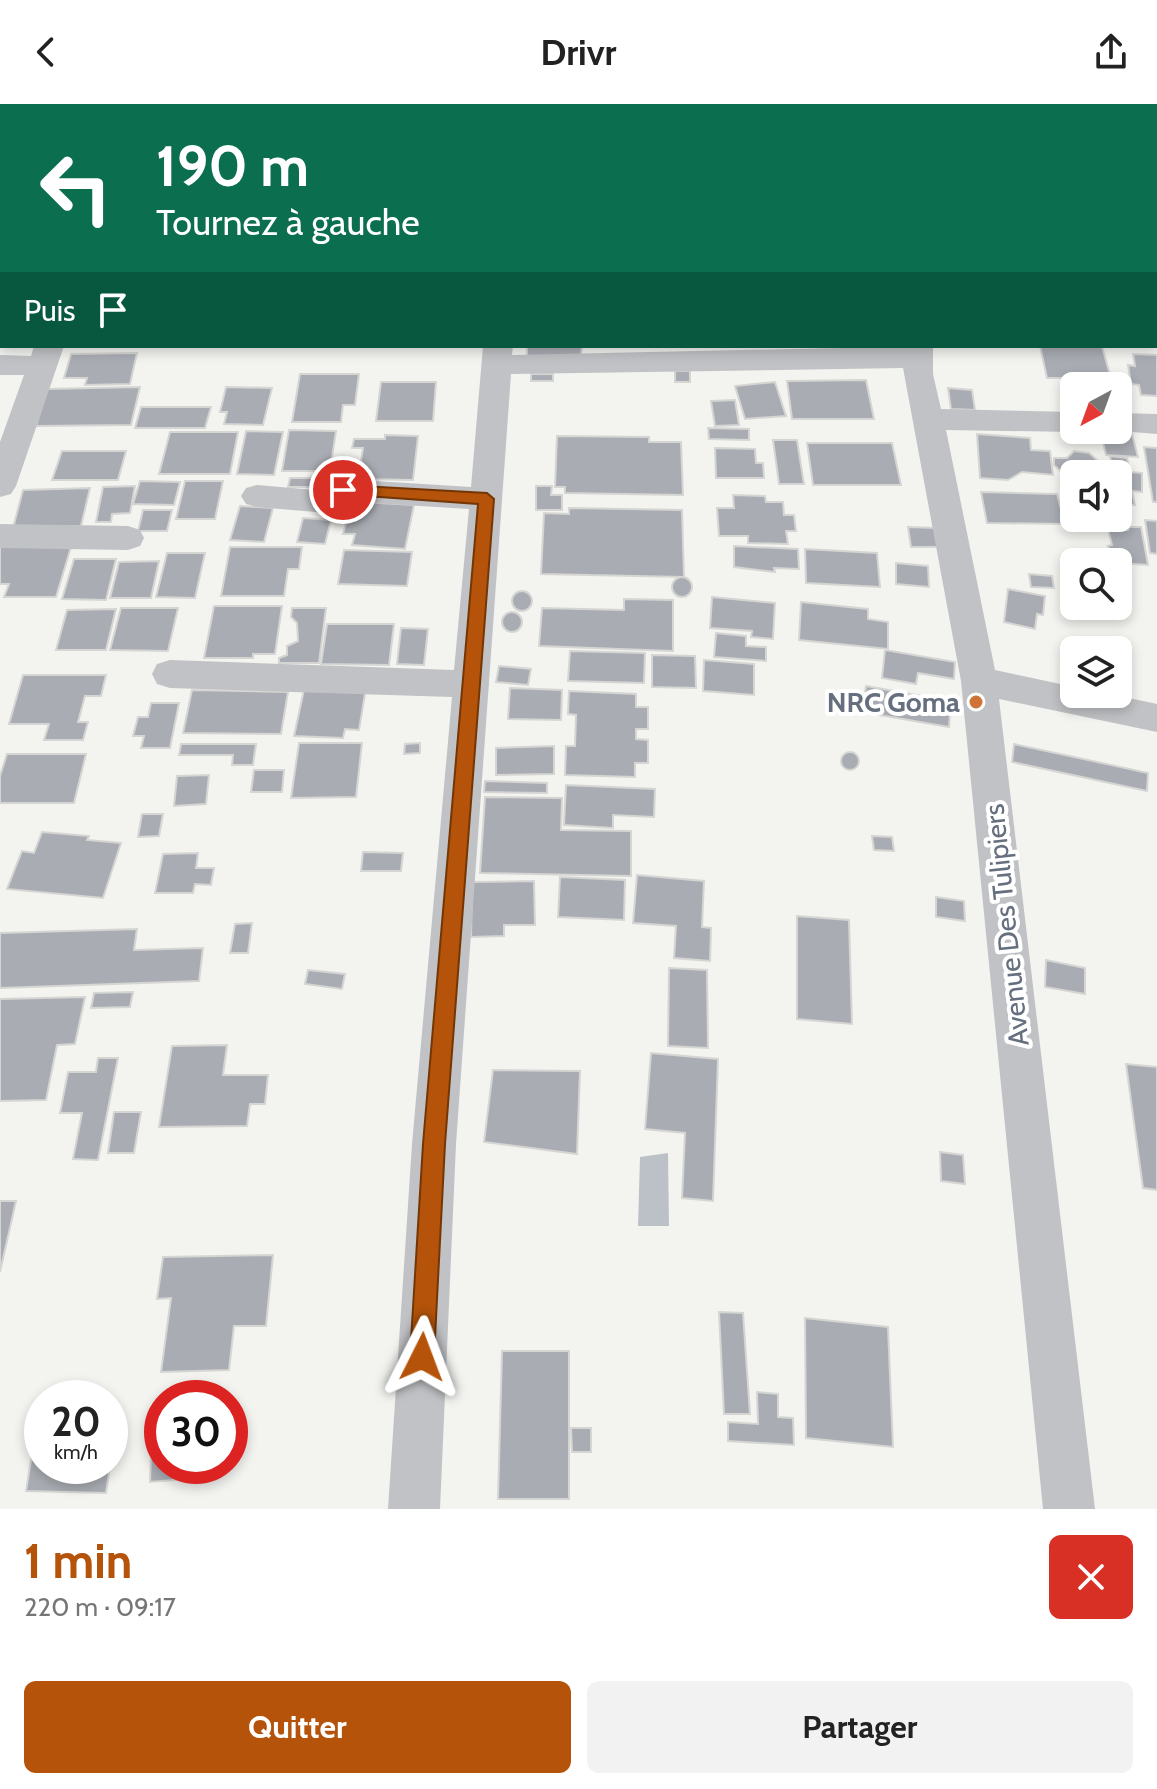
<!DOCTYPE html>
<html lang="fr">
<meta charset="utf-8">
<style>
body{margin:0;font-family:Cabin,sans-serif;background:#f2f2f2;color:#222;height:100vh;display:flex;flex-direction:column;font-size:30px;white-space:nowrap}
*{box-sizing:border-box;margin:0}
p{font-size:26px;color:#767676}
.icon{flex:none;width:44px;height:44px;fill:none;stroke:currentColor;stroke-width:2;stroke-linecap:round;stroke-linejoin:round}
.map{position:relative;height:1405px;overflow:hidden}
.side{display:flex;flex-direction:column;background:#fff;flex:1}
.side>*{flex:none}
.banner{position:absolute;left:0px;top:0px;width:1158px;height:244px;box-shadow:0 4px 12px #0003;background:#0b6e4f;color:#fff;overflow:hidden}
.needle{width:52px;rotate:221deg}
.tools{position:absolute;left:1060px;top:268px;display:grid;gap:16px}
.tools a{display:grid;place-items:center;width:72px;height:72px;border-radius:12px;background:#fff;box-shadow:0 4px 12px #0003;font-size:40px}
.speed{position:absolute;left:24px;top:1276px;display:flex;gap:16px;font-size:40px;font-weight:700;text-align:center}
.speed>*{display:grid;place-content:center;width:104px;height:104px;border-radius:50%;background:#fff;box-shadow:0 4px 12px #0003;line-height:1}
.speed small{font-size:20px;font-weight:400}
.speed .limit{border:12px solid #d22;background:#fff;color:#111}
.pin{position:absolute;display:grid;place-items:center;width:68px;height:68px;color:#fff;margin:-34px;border:4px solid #fff;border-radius:50%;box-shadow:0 2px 8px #0007}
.me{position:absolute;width:88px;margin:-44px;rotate:3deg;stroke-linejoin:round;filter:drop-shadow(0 0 6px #0008)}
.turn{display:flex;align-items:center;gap:28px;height:168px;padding:0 24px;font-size:36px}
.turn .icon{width:104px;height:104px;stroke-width:2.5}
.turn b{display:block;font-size:56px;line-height:68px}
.then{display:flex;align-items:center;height:76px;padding:0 24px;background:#0003;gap:16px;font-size:30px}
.round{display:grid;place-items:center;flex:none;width:84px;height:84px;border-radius:12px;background:#f2f2f2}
.headline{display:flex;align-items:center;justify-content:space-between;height:136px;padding:0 24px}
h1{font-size:48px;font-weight:700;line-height:60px;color:#b45309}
.cta{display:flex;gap:16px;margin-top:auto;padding:16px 24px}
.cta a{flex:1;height:92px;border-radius:12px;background:#b45309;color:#fff;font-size:32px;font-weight:700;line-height:92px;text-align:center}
.cta a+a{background:#f2f2f2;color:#222}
header{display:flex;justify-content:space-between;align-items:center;height:104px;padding:0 24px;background:#fff;font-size:36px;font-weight:700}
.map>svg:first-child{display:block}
</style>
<header><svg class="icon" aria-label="back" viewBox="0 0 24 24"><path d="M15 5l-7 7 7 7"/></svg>Drivr<svg class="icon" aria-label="share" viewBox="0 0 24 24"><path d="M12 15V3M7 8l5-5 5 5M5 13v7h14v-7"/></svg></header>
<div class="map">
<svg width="1157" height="1405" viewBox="0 0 1157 1405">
<rect width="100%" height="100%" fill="#f3f4f0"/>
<path fill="#bbc1c7" d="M668,1049L669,1122H638L640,1053Z"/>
<path fill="#a9adb3" stroke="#d5d5d3" stroke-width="2" d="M527,242H582L581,253L527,252Z
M1040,242H1102L1113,282L1070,281L1068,274H1047Z
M137,249L130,280L85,281L87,274H64L71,250Z
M1133,250L1157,251V292L1141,291L1139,281L1131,280L1128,261L1135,262Z
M675,267H690V278H675Z
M300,270H359L355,301H343L341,318H292Z
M531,270H553V277H531Z
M866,276L874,315H792L787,277Z
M381,278H436L433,317H376Z
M775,278L786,312L745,315L735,282Z
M140,283L131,321L36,322L47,285Z
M226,283L272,284L263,321L224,320L227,308H220Z
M948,284L972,286L975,306L951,305Z
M735,296L739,321L715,322L711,297Z
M141,303H211L205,324H135Z
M708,324L749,325V336L709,335Z
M289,326L336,327L330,367H282Z
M1100,326H1131L1138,353L1106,351Z
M246,327L283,328L274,371L237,370Z
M170,328H238L230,370H159Z
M977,330L1030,334L1031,346L1050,347L1053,371L1022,368L1008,376L980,374Z
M385,331L418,332L413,376L358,375L363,344H352L354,335H385Z
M557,332L649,333V338H681L683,391L565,389V383H555Z
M773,336H797L804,380H779Z
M807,339H892L901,381H813Z
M1144,343L1157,344V398H1153Z
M715,344L755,345L756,359H763L764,374H716Z
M62,347H126L118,376H52Z
M1074,347L1089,349L1098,357L1111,358L1110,352L1127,354L1130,368L1142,369V388L1132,387L1135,401L1118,400V370H1074V380L1054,361V354H1067Z
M290,374H314L313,383H288Z
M140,377L180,378L174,401L133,400Z
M185,377H223L215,415H176Z
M135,382L130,409L112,410L111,418H96L103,383Z
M536,382H552L551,391H562V406H536Z
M90,384L81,422L13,424L23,386Z
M981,388L1057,390L1065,420L987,419Z
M733,391L765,392L766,398H783L784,411H794L796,427H786L788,440L748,439V432H719L717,404H734Z
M363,398L414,401L405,445L352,441L355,430H343L348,411L359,412Z
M240,402L273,404L264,438L230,436Z
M569,404L682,406L684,473L541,470L544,409L569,410Z
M143,406H172L167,427H138Z
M303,414L331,416L325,440L297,438Z
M1145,416L1157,417V450L1150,449Z
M908,423L936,424L939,443H911Z
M1129,423H1141L1148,461L1118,459L1117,453L1110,452L1108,442L1112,441L1108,425L1128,426Z
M0,442L71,443L56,493H4L9,480H0Z
M734,442L798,445L799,465L774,464L775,468L734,463Z
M230,443H302L299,465H288L284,492H221Z
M805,445L877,449L880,483L806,479Z
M344,446L412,448L407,482L338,480Z
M167,449H205L195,494L156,493Z
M74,455H116L106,496L62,495Z
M159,457L151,494H110L119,458Z
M896,459L928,462L929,483L896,480Z
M1029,470L1052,472L1054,484L1031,483Z
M672 483a10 10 0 1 1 20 0a10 10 0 1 1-20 0Z
M1008,485L1045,492L1043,511L1037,510L1035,525L1004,518Z
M512 497a10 10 0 1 1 20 0a10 10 0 1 1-20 0Z
M712,493L775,499L773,535L751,533L752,527L710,524Z
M624,495L673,496V547L539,542L542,504L624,506Z
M801,498L868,505V515L888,518V545L799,536Z
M214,502H282L275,550H253V554H204Z
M121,504H178L168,547L110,546Z
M292,504H326L319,559H279V554L287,551V542L298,537L297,519L291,513Z
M116,505L106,546H56L67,506Z
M502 518a10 10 0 1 1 20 0a10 10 0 1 1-20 0Z
M327,520H394L389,561L321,560Z
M401,524L428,525L424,561L397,560Z
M716,529L746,532V542L766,543V557L714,553Z
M885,546L955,558L954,575L918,569L916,580L882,574Z
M570,547L645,549L644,579L568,577Z
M652,551L695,552L696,584L652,583Z
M704,556L754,560V591L703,587Z
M499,562L531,565L528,581L496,578Z
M23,571H106L101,592H85L78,618H88L83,636H44L49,620H9Z
M305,581L366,584L359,626L345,625L343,634L294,632Z
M866,582L951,597L949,623L862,608Z
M510,584L562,586L561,616L508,615Z
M192,586L288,588L281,630L183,629Z
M569,587L636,590V603H648V625H636V635L648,636V659H635V673L565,671L566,642H575L576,611L568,610Z
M151,599H179L170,644H141L144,632H133L138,613H148Z
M299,639H362L356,693L291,694Z
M420,639V649L404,650L405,640Z
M181,640H256L253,661H232L233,651H179Z
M1014,640L1148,669L1147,687L1012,658Z
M554,642V670L496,671V644Z
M841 657a9 9 0 1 1 18 0a9 9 0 1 1-18 0Z
M7,650H86L74,699H0V672Z
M254,666H284L282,688H251Z
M209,671L206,700L174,702L177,672Z
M485,677L547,679V689L484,688Z
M566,681L655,685L654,713L613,711V724L564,721Z
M485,693L562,694L561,726L631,727V772L480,769Z
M142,710H163L159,732L138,733Z
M42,728L89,732L87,736L121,739L103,794L7,785L22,747L34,749Z
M872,732L892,733L894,747L874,746Z
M363,748L403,749L401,767H361Z
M198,749L196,764H214L211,781L195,780L193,789H155L163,750Z
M637,771L704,777L702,823L711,824L710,857L674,854L676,822L633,819Z
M560,773L625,776L624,816L558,813Z
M534,777L535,821H504V832L471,833L472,778Z
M936,793L964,797L965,817L936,813Z
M797,812L849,816L852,920L797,915Z
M252,819L248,849H230L235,820Z
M137,825L134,846L203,844L199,877L0,884V829Z
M1046,856L1085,864V890L1045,883Z
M669,864L707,866L708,944L668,942Z
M308,866L345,870L342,885L305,880Z
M133,888L130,903L91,904L94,889Z
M85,893L75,940L57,941L46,996L0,997V895Z
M227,941L223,971H268L265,1000H250L247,1022L159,1023L172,942Z
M651,949L718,955L713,1097L682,1094L685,1029L645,1025Z
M98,954H118L98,1056L73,1055L82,1009H60L68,968H96Z
M1126,960L1157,963V1086L1143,1084Z
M493,966L580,967L577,1050L484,1038Z
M114,1008H141L134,1049H108Z
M940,1048L963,1051L965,1080L941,1077Z
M0,1097H16L0,1168Z
M273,1151L266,1222H234L229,1266L161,1268L171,1194L157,1195L163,1153Z
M719,1208L743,1209L750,1310H724Z
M805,1214L888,1223L893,1343L806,1334Z
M502,1247H569V1395H498Z
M757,1288L778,1290V1313L793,1314L794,1341L728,1337V1318L758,1320Z
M162,1323V1362H220V1372L150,1378L152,1324Z
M571,1324H591V1348H572Z
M36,1325H42V1362H110L106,1389L26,1387Z"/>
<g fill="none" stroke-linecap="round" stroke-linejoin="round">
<path fill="#c0c2c5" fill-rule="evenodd" d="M121,0H145V2H121Z
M303,0H327V2H303Z
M487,0H511V2H487Z
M876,0H900L901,2H877Z
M1156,49H1157V65H1156Z
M0,64H2V80H0Z
M34,242H64L16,382L11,390L0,393V338L24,271H0V251L31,252Z
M483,242H513L512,251L933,242V270L941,305L1074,308V326H1082L1074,328L946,326L995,566L1074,583V590H1110L1157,600V628L999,595L1095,1405H1043L961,577L903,264L511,270L456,1040L440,1405H388L412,1040L452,593L170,584L157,580L152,570L157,560L170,556L454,566L469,405L355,398L350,407L339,410L257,403L246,400L241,392L246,384L257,381L327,387L332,378L343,375L471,383Z
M1118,309L1157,310V330L1107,326H1118Z
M0,420L128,422L140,426L144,434L140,442L128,446L0,444Z"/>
</g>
<path fill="#b45309" stroke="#753606" stroke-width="2" d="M343,381L487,389L494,395L445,1040L434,1253L430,1261L422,1265L414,1261L410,1253L423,1040L478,400L338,390L336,386Z"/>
<circle fill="#ce7436" stroke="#fff" stroke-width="3" cx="976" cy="598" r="8"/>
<g text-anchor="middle" stroke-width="8" stroke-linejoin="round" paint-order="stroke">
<g font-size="28" font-weight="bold" fill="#666f7e" stroke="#fff" text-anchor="end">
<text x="960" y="608">NRC Goma</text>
</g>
<g font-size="28" fill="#666f7e" stroke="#fff">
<text transform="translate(1006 821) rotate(-96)" y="10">Avenue Des Tulipiers</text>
</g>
</g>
</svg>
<div class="tools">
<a><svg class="needle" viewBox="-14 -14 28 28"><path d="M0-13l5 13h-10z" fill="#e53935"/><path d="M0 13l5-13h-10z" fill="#767676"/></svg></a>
<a><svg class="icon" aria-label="sound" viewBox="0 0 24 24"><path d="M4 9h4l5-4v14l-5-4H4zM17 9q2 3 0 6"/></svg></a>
<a><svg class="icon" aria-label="search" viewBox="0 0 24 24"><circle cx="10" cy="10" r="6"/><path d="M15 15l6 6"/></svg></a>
<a><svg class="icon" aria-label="layers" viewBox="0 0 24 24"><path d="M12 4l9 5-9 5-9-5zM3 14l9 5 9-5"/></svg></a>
</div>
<div class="speed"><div>20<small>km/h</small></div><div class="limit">30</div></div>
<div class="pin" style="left:343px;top:386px;background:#d93025"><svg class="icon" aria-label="arrive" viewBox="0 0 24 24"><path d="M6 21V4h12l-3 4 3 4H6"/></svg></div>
<svg class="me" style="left:422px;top:1253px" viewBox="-20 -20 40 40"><path d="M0-17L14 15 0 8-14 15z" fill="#b45309" stroke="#fff" stroke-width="4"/></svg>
<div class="banner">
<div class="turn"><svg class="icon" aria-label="left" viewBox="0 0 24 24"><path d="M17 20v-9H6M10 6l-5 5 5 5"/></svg><div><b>190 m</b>Tournez à gauche</div></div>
<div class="then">Puis<svg class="icon" aria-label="arrive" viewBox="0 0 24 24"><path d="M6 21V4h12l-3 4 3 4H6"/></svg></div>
</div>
</div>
<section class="side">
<div class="headline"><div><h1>1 min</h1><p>220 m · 09:17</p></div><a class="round" style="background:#d93025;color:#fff"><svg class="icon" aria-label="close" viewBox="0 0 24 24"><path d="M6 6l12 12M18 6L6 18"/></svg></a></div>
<div class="cta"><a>Quitter</a><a>Partager</a></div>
</section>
